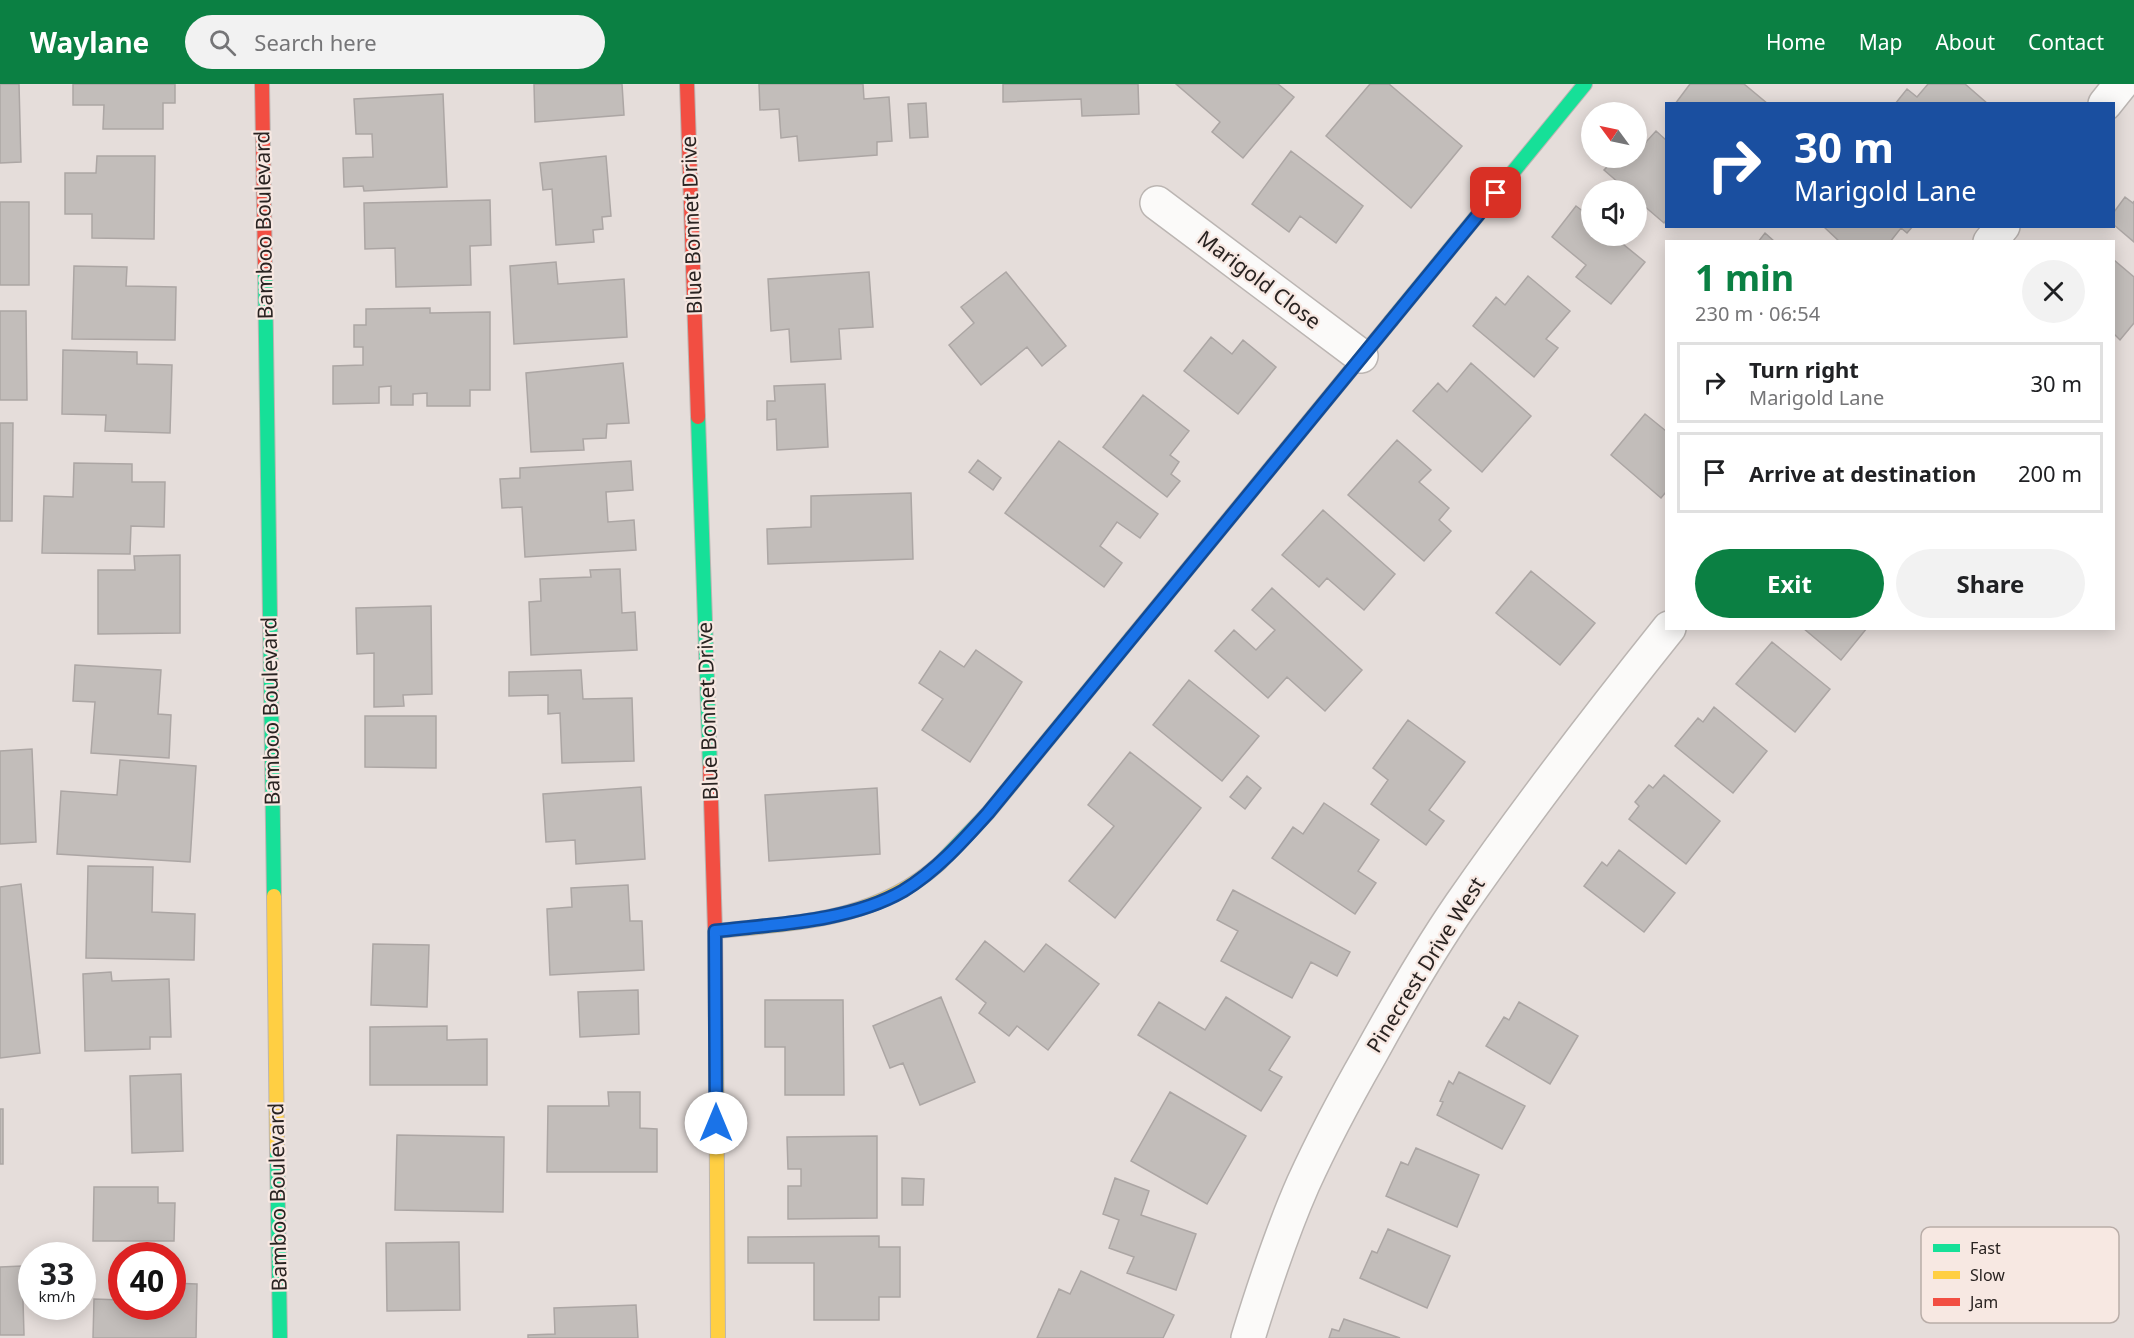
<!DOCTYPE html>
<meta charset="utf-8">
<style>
body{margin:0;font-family:"Noto Sans",sans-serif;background:#f2f2f2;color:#202124;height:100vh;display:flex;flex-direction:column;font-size:22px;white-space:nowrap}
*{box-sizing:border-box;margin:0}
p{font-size:20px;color:#757577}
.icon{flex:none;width:33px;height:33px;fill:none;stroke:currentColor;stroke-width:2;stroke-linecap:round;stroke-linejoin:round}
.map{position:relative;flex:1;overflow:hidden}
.side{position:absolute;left:1665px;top:156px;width:450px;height:390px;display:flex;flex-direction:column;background:#fff;border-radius:0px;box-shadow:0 3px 15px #0003}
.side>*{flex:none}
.guide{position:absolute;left:1665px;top:18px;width:450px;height:126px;border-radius:0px;box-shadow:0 3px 15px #0003;background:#1a4fa0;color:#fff;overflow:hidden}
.needle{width:39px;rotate:303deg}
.buttons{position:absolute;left:1581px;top:18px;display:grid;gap:12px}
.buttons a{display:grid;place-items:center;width:66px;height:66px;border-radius:50%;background:#fff;box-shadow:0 3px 15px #0003;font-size:30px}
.speed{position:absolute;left:18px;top:1158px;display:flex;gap:12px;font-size:30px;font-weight:700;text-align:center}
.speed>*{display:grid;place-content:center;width:78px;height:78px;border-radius:50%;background:#fff;box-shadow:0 3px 15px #0003;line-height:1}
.speed small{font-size:15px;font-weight:400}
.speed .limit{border:9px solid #d22;background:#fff;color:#111}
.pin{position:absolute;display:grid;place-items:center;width:51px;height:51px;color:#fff;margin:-26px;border-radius:12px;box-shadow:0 3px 9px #0006}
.me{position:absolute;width:66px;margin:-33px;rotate:0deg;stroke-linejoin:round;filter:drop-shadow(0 0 4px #0008)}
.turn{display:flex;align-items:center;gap:21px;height:126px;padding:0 30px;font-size:27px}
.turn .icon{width:78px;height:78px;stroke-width:2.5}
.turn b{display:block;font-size:42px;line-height:51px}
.round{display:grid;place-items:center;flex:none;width:63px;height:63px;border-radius:32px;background:#f2f2f2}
.head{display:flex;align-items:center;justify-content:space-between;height:102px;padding:0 30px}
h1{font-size:36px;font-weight:700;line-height:45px;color:#0b8043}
.button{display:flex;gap:12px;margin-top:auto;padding:12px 30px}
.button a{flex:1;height:69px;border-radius:36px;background:#0b8043;color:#fff;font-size:24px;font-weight:700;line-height:69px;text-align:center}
.button a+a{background:#f2f2f2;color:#202124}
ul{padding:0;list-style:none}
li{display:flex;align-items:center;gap:18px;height:81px;margin:0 12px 9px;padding:0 18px;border:3px solid #e0e0e0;border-radius:0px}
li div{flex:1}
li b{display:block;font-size:22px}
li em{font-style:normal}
header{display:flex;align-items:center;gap:36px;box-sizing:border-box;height:84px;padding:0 30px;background:#0b8043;color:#fff}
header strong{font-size:28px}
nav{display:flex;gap:33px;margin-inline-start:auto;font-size:21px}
.search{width:420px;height:54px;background:#f2f2f2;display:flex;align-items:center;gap:15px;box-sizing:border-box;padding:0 21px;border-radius:33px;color:#757577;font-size:22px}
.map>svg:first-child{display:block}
</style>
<header>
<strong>Waylane</strong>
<div class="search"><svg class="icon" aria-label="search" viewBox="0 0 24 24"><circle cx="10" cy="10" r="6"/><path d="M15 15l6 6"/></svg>Search here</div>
<nav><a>Home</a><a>Map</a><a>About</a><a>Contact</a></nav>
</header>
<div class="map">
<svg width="2134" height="1254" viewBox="0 0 2134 1254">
<rect width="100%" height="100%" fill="#e5ddda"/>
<path fill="#c2bdba" stroke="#aca6a4" stroke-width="1.5" d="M0,0H19L21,78L0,79Z
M73,0H175V19H163V45H103L104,21H73Z
M534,0H622L624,31L535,38Z
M759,0H863L864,15L889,13L892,57L877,58V71L799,77L797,52L781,54L779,25L760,26Z
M1003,0H1138L1139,30L1082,32L1081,15L1003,18Z
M1176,0H1278L1294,13L1243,74L1212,48L1220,38Z
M1370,0H1389L1462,62L1411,124L1326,52Z
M1690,0H1744L1768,20H1675Z
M1928,0H1965L1988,20H1895L1907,5L1917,13Z
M443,10L447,103L364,107L363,102L344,103L343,74L373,73L372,50H356L354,15Z
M926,19L928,53L910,54L908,20Z
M1656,47L1666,56V136L1664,139L1636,115V106H1627L1604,86L1616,74H1636V69Z
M1291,67L1363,122L1336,159L1300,132L1289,148L1252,120Z
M97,72H155L154,155L92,154V130H65V89H96Z
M606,72L611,132L602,133L603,145L593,146L594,158L556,161L552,105L543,106L540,79Z
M2125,113L2133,119L2134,117V158L2114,141V128Z
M490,116L491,161L470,162L471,201L396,203L395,164L365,165L364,119Z
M0,118H29V201H0Z
M1576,122L1592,134V152H1613L1645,178L1611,220L1576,193L1586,181L1552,153Z
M1823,142H1913L1907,149L1901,144L1890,158H1840Z
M1765,149L1775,158H1758Z
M2114,176L2134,193V239L2120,256L2114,250Z
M556,178L558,200L624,195L627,253L514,260L510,182Z
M74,182L127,183L126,202L176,203L175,256L72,255Z
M869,188L873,243L839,245L841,275L791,278L789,245L771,247L768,195Z
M1006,188L1066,262L1042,282L1027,263L981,301L949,261L974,239L961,223Z
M1528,192L1570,227L1546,255L1558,264L1534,293L1473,242L1496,213L1505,221Z
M430,224V229L490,228V306H470V322H427V309L413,310V321H391V302L379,303V319L333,320V282L363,281V263H354V241H366V225Z
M0,227H26L27,316H0Z
M1211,253L1232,270L1243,256L1276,283L1238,330L1184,287Z
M63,266L137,268V280L172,281L170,349L105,347L106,331L62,330Z
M623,279L629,339L607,340L606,354L583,355L584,366L531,368L526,289Z
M1471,279L1531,332L1482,388L1413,327L1438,299L1447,308Z
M825,300L828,363L777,366L776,335L767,336V317H775L774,302Z
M1143,311L1189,347L1170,371L1179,378L1171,390L1180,397L1167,413L1103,363Z
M1645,330L1666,347V408L1661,414L1611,371Z
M0,339H13L12,437H0Z
M1397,356L1431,386L1419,398L1449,424L1439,436L1451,447L1424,477L1348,411Z
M1059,357L1158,430L1140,454L1117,438L1100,462L1122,479L1104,503L1005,429Z
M978,376L1001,394L993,406L969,388Z
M631,377L633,406L606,408L608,438L634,436L636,466L525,473L522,423L502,424L500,395L520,394V384Z
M74,379L132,380V398H165L164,443L131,442L130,470L42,469L44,412L73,413Z
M911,409L913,475L768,480L767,445L811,443V412Z
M1323,426L1395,490L1364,526L1327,494L1319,503L1282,471Z
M180,471V549L98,550V486H135L134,472Z
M620,485L622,529L635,528L637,566L531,571L529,518L541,517L540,495L591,493L590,486Z
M1531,487L1595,539L1560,581L1496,529Z
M1272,504L1362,586L1325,627L1287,593L1268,614L1215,567L1234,546L1256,566L1275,546L1252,526Z
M431,522L432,610L403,611L404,622L374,623V569L357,570L356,524Z
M1803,544H1867L1841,576Z
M1772,558L1830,605L1795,648L1736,600Z
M976,566L1022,598L970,678L922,646L943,615L919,599L940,567L964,583Z
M75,581L161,586L158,630L171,631L169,674L91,669L95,618L73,617Z
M581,586L583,615L632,614L634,677L562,679L560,629L548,630V611L509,612V588Z
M1189,596L1259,652L1222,697L1153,641Z
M1714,623L1767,667L1733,709L1675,662L1698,634L1703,638Z
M365,632H436V684L365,683Z
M1408,636L1465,678L1429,726L1444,737L1426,761L1371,720L1388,696L1373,684Z
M32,665L36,758L0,760V667Z
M1130,668L1201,724L1115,834L1069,797L1114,742L1088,721Z
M120,676L196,682L190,778L57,770L61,707L117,711Z
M1664,691L1720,737L1686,780L1629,735L1639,722L1635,718L1649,701L1653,704Z
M1247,692L1261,704L1245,725L1230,713Z
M641,703L645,775L576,780L575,756L546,758L543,710Z
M877,704L880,770L769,777L765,711Z
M1324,719L1379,756L1358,787L1376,799L1355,830L1272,774L1293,743L1303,750Z
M1619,766L1675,809L1644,848L1584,802L1602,778L1607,782Z
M88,782L153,783L152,828L195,830L194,876L86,874Z
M21,800L40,969L0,974V803Z
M628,801L630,837H642L644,886L550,891L547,825L572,823L571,804Z
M1233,806L1350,868L1337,892L1311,878L1292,914L1221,877L1238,847L1217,836Z
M985,857L1024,888L1046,860L1099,900L1048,966L1017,942L1009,952L979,929L986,919L956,895Z
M373,860L429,861L427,923L371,921Z
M111,888L112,897L169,895L171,953H150V965L85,967L83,890Z
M638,906L639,950L580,953L578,908Z
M941,913L975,998L920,1021L903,979L890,984L873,942Z
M1226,913L1290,953L1269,986L1282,993L1261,1027L1138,951L1159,918L1205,946Z
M765,916H843L844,1011H785V963H765Z
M1519,918L1578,952L1550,1000L1486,962L1504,933L1509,936Z
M447,942V956L487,955V1001H370V943Z
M1459,988L1525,1022L1502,1065L1437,1031L1443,1018L1440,1017L1449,997L1453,1000Z
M181,990L183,1067L132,1069L130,992Z
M608,1008H640V1044L657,1045V1088H547L548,1022H609Z
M1170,1008L1246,1052L1207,1120L1131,1077Z
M0,1025H3V1080H0Z
M397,1051L504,1053L503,1128L395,1126Z
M877,1052V1134L788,1135V1102H801V1085H788L787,1053Z
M1416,1064L1479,1091L1457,1143L1386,1112L1401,1078L1408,1081Z
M902,1094L924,1095L923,1121H902Z
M1115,1094L1149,1107L1141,1131L1196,1150L1176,1206L1127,1189L1134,1173L1109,1164L1119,1136L1103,1130Z
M94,1103H158V1119H175L174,1157H93Z
M1388,1145L1450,1172L1427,1224L1360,1194L1372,1167L1377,1169Z
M879,1152V1163H900V1213H879V1236H814V1179H748V1153Z
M459,1158L460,1226L387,1227L386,1159Z
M22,1182L24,1251H0V1183Z
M1081,1187L1174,1231L1163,1254H1037L1059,1205L1070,1210Z
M172,1199L197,1200L196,1254H93L94,1215L122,1216V1222H172Z
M636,1221L638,1254H528V1251L555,1250L554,1224Z
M1344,1235L1400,1254H1329L1332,1245L1339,1247Z"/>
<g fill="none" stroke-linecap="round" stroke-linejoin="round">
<g stroke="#bbb5b2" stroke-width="36">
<path id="street" d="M2105,20L2121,0
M1157,119L1361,272
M1990,158L2003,142
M1248,1254C1264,1202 1281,1150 1303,1100C1323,1056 1346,1013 1370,971C1398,920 1428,868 1461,820C1527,725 1597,634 1669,544"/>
</g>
<g stroke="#bbb5b2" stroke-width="16">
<path id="fast" d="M265,185L274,812
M1391,237L1585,0
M698,333L710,683
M940,779L988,729L1132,553
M277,1066L280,1254"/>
</g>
<g stroke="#bbb5b2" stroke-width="16">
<path id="slow" d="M1132,553L1391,237
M274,812L277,1066
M715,847C797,839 876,837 940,779
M716,949L718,1254"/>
</g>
<g stroke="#bbb5b2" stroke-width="16">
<path id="jam" d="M262,0L265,185
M687,0L698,333
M710,683L715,847L716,949"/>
</g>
<use href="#street" stroke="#fbfaf9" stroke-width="33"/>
<use href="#fast" stroke="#16e098" stroke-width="14"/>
<use href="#slow" stroke="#ffcf43" stroke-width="14"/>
<use href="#jam" stroke="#f24e42" stroke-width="14"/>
</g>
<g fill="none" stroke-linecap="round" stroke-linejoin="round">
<g stroke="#114b97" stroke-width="15">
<path id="route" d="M716,1039L715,847C775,840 849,838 903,807C936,787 962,758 988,729L1496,109"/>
</g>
<use href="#route" stroke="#1a73e8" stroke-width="10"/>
</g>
<g text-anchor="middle" stroke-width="4.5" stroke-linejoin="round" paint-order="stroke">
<g font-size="21" fill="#292321" stroke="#f7e8e2">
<text transform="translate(264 141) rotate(-91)" y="7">Bamboo Boulevard</text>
<text transform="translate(692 141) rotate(-92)" y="7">Blue Bonnet Drive</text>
<text transform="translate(1259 196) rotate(37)" y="7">Marigold Close</text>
<text transform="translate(271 627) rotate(-91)" y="7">Bamboo Boulevard</text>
<text transform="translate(708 627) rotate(-92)" y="7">Blue Bonnet Drive</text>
<text transform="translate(1426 881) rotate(-58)" y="7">Pinecrest Drive West</text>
<text transform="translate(278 1113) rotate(-91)" y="7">Bamboo Boulevard</text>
</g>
</g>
<rect x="1921" y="1143" width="198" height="96" rx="9" fill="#f7e8e2" stroke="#b9ada8" stroke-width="1.5"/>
<rect x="1933" y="1160" width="27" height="8" fill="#16e098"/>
<rect x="1933" y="1187" width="27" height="8" fill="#ffcf43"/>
<rect x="1933" y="1214" width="27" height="8" fill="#f24e42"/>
<g font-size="16" fill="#292321">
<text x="1970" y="1170">Fast</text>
<text x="1970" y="1197">Slow</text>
<text x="1970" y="1224">Jam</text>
</g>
</svg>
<div class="buttons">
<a><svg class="needle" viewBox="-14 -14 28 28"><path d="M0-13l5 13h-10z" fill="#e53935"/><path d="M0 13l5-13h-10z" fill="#757577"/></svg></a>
<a><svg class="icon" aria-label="sound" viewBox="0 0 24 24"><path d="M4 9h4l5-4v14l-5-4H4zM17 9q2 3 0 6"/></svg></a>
</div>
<div class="speed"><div>33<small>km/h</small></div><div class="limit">40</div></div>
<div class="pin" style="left:1496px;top:109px;background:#d93025"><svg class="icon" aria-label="arrive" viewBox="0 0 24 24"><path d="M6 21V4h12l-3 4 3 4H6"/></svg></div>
<svg class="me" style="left:716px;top:1039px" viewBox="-20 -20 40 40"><circle r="19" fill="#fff"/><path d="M0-13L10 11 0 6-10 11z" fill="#1a73e8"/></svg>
<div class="guide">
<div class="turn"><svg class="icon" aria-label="right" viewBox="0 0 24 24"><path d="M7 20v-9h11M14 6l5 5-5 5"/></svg><div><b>30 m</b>Marigold Lane</div></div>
</div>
<section class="side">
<div class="head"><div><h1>1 min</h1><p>230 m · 06:54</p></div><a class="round"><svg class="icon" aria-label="close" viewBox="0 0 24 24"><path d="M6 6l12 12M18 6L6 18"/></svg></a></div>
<ul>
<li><svg class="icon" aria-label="right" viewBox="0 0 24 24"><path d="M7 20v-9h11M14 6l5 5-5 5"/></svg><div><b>Turn right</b><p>Marigold Lane</p></div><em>30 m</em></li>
<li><svg class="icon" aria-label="arrive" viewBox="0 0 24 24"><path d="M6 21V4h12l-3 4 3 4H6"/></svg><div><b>Arrive at destination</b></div><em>200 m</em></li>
</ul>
<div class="button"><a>Exit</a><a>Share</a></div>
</section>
</div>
